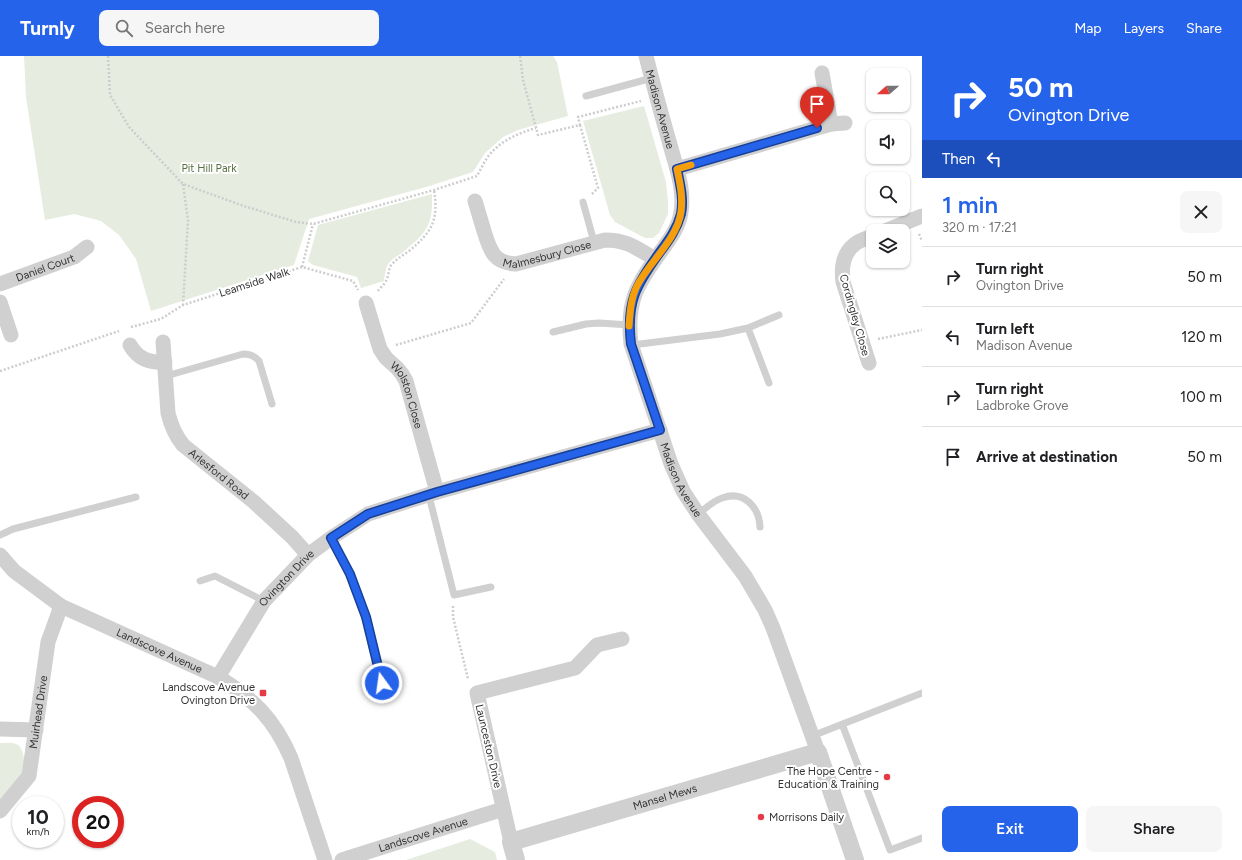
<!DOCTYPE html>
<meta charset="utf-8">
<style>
body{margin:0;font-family:Figtree,sans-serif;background:#f6f6f6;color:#202124;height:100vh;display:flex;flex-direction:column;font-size:15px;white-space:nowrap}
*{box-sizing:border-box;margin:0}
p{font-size:13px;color:#757577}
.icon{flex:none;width:22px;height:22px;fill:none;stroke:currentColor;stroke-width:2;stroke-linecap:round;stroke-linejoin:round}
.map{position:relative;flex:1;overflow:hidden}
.panel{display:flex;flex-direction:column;background:#fff;width:320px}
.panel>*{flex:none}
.guide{background:#2563eb;color:#fff;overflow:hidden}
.needle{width:26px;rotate:249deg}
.fabs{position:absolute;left:866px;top:12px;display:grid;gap:8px}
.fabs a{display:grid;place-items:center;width:44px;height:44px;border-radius:8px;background:#fff;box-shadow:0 1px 3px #0004;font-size:20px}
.speed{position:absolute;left:12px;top:740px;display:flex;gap:8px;font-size:20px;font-weight:700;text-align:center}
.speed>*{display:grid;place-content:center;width:52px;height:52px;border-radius:50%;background:#fff;box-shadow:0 1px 3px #0004;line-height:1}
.speed small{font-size:10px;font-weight:400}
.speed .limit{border:6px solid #d22;background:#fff;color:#111}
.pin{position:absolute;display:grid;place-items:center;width:34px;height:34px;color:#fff;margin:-41px -17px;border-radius:50% 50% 50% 0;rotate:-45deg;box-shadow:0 0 4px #0007}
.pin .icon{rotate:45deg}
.me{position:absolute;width:44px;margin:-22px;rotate:346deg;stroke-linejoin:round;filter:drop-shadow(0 0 3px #0008)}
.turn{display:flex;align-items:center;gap:14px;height:84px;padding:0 20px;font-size:18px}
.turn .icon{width:52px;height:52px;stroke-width:2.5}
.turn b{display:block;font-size:28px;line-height:34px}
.then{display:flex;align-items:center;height:38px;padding:0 20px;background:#0003;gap:8px;font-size:15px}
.round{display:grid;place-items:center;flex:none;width:42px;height:42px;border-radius:8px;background:#f6f6f6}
.overview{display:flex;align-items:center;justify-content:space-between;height:68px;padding:0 20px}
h1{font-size:24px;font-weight:600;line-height:30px;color:#2563eb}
.button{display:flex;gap:8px;margin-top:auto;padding:8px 20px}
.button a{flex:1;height:46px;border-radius:8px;background:#2563eb;color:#fff;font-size:16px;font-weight:600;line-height:46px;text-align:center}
.button a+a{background:#f6f6f6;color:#202124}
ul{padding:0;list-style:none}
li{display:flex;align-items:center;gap:12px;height:60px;padding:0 20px;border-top:1px solid #e0e0e0}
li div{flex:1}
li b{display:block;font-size:15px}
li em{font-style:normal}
header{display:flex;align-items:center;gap:24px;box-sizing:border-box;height:56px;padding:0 20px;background:#2563eb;color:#fff}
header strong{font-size:19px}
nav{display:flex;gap:22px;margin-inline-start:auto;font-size:14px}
.search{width:280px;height:36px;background:#f6f6f6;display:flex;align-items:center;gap:10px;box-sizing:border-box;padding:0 14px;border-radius:8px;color:#757577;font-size:15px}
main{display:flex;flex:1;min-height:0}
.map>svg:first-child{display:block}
</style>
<header>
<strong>Turnly</strong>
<div class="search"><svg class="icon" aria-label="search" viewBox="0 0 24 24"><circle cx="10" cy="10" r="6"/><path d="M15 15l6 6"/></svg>Search here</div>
<nav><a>Map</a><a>Layers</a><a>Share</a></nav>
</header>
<main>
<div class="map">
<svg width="922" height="804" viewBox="0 0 922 804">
<rect width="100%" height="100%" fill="#fff"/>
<path fill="#e6ecdf" d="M24,0H553L557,6L568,60L518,74L503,81L485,97L473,116L426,131L309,163L294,209L151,255L136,203L119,179L101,165L74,158L45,164L26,41Z
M644,50L666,126L668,146V158L659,177L653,182H645L615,166L610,159L583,65Z
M432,138C433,170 427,176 403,196C399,199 392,203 389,207C385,211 385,220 384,225L361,232L357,221L313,209L308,205L318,169Z
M0,687C5,687 11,686 16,688C25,691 26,711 22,719C18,726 6,738 0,745Z
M470,783L495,796L497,804H406Z"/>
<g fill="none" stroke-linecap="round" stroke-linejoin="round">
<path stroke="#cdcdcd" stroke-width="2.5" stroke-dasharray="2 2" stroke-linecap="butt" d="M108,0L110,39L129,71L183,128L244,150L296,166L313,168L434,134L477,120C481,113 485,104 490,98C502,84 519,77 536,72
M520,0L523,24L538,79L580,69L578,61L641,45
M580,69L598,132L592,138
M183,128L188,164L183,249
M919,178L922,185
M302,211L313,168
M378,235C380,232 384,229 386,225C389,220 388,213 392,208C397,203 403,199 409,195C432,176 439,164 434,134
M131,271L161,263L183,249L302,211L353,225L358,234
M878,283L922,274
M396,289L471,267L504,223
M0,315L119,275
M453,550V561L468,623"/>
<path stroke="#d0d0d0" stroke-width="7" d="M586,40L652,22
M583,146L594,186
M553,276L586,268L599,267L630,269
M632,289L720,278L748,272
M166,320L243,298C250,298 255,300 259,305L272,348
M769,327L748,272L779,259
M429,440L454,539L491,531
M698,458C706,452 713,445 722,442C744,434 759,451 760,471
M0,479L13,473L136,441
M331,482L350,518L366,561L382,627
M200,525L215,520L264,545
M842,668L890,794L922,782
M812,680L922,637"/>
<g stroke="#d0d0d0" stroke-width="15">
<path id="s1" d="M646,0C653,28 661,57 669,85C675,108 685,132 681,156C679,171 670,183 662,194C637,228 626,245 631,288L671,408L683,435L698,458L745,520L765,554L773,572L818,696"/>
<path d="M831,68L845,67"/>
<path d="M677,113L831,68L822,17"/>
<path id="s2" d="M475,145C478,155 481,165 484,175C490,194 493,207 516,208L605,184C627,184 636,192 655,203"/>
<path d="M885,175L922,160"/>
<path id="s3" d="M0,228L74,201L87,191"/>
<path d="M0,246L11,279"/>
<path id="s4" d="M366,247L380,293L386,302L397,312L402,318L406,325L437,436"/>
<path id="s5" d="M163,286L168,357C171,370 175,379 183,389L254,446L292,481L308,499"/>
<path d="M130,289C138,303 149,307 165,306"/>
<path d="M869,307L843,226C841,211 843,197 855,188C860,184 867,182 873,180"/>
<path id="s6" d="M0,499L14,515L61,550L218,621C254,643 274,663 291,702L325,804"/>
<path id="s7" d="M218,621L264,545L308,499L331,482L368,458L437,436L660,374"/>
<path d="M0,673L36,674"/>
<path id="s8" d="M0,755L29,720L48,586L61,550"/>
<path d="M511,786L477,637L575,612L597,589L622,583"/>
<path id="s9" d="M342,804L503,753"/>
</g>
<path stroke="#d0d0d0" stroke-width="18" id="s10" d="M516,804L511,786L818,696L855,804"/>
</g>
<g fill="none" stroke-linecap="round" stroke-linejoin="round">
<g stroke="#184099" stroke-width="10">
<path id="route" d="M382,627L366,561L350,518L331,482L368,458L437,436L660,374L631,288C626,246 636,229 660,196C669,184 677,173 681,158C684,143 680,128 677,113L817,72"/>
</g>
<use href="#route" stroke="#2563eb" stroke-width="7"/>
<path stroke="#f59e0b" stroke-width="7" d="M629,270C630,256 631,242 637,230C649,206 677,184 681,156C683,141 680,127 677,113L691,109"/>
</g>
<g fill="#e63946" stroke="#fff" stroke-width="1.5">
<rect x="259" y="633" width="8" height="8" rx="2"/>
<circle cx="887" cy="721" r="4"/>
<circle cx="761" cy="761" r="4"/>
</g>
<g text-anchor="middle" stroke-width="4" stroke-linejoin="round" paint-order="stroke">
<g font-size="11" fill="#333" stroke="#fff">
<text dy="4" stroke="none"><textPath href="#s1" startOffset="55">Madison Avenue</textPath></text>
<text dy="4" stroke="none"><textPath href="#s2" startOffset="114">Malmesbury Close</textPath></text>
<text dy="4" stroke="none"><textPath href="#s3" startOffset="48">Daniel Court</textPath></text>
<text transform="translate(254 226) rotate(-18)" y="4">Leamside Walk</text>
<text transform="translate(855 259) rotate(74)" y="4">Cordingley Close</text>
<text dy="4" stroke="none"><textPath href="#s4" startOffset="103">Wolston Close</textPath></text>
<text dy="4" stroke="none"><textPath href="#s5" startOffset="153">Arlesford Road</textPath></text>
<text dy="4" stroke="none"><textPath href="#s1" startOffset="451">Madison Avenue</textPath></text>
<text dy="4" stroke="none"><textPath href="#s7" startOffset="121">Ovington Drive</textPath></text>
<text dy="4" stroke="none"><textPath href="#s6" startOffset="188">Landscove Avenue</textPath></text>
<text dy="4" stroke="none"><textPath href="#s8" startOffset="110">Muirhead Drive</textPath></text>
<text transform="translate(489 690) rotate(77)" y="4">Launceston Drive</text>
<text dy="4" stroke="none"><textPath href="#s10" startOffset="179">Mansel Mews</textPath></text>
<text dy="4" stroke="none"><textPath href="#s9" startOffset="85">Landscove Avenue</textPath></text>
</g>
<g font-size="11" fill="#56703f" stroke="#fff">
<text x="209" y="116">Pit Hill Park</text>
</g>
<g font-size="11" fill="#333" stroke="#fff" text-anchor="end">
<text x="255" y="635">Landscove Avenue<tspan x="255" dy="13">Ovington Drive</tspan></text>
<text x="879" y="719">The Hope Centre -<tspan x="879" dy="13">Education &amp; Training</tspan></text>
<text x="769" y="765" text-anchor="start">Morrisons Daily</text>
</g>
</g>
</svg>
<div class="fabs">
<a><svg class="needle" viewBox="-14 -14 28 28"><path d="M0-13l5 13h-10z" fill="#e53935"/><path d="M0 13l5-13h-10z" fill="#757577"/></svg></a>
<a><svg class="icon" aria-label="sound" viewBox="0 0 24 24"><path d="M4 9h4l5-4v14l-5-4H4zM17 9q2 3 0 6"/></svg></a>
<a><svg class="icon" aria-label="search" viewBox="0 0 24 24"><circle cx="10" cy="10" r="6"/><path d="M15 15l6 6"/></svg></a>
<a><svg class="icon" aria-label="layers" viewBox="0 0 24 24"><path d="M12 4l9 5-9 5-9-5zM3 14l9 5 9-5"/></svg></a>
</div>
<div class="speed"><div>10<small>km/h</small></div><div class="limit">20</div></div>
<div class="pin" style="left:817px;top:72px;background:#d93025"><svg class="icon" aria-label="arrive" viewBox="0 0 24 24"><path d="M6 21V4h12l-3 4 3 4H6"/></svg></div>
<svg class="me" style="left:382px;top:627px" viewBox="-20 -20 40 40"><circle r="17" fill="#2563eb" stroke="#fff" stroke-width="3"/><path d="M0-11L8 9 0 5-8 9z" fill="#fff"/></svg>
</div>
<section class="panel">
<div class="guide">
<div class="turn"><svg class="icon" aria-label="right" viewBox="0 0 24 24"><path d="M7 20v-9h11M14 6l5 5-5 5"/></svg><div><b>50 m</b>Ovington Drive</div></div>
<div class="then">Then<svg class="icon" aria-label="left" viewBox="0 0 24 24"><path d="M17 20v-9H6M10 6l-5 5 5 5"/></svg></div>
</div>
<div class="overview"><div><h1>1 min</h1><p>320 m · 17:21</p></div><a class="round"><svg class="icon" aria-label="close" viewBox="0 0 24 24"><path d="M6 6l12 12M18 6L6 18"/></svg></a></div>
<ul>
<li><svg class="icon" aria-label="right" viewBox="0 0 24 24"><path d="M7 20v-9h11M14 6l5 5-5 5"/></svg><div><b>Turn right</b><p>Ovington Drive</p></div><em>50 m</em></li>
<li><svg class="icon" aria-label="left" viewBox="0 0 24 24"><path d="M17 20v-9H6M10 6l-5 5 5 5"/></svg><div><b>Turn left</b><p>Madison Avenue</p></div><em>120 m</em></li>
<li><svg class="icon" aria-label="right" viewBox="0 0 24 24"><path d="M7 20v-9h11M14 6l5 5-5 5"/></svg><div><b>Turn right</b><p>Ladbroke Grove</p></div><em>100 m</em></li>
<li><svg class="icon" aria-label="arrive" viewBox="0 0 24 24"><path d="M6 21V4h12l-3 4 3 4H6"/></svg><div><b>Arrive at destination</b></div><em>50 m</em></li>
</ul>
<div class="button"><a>Exit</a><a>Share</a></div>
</section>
</main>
